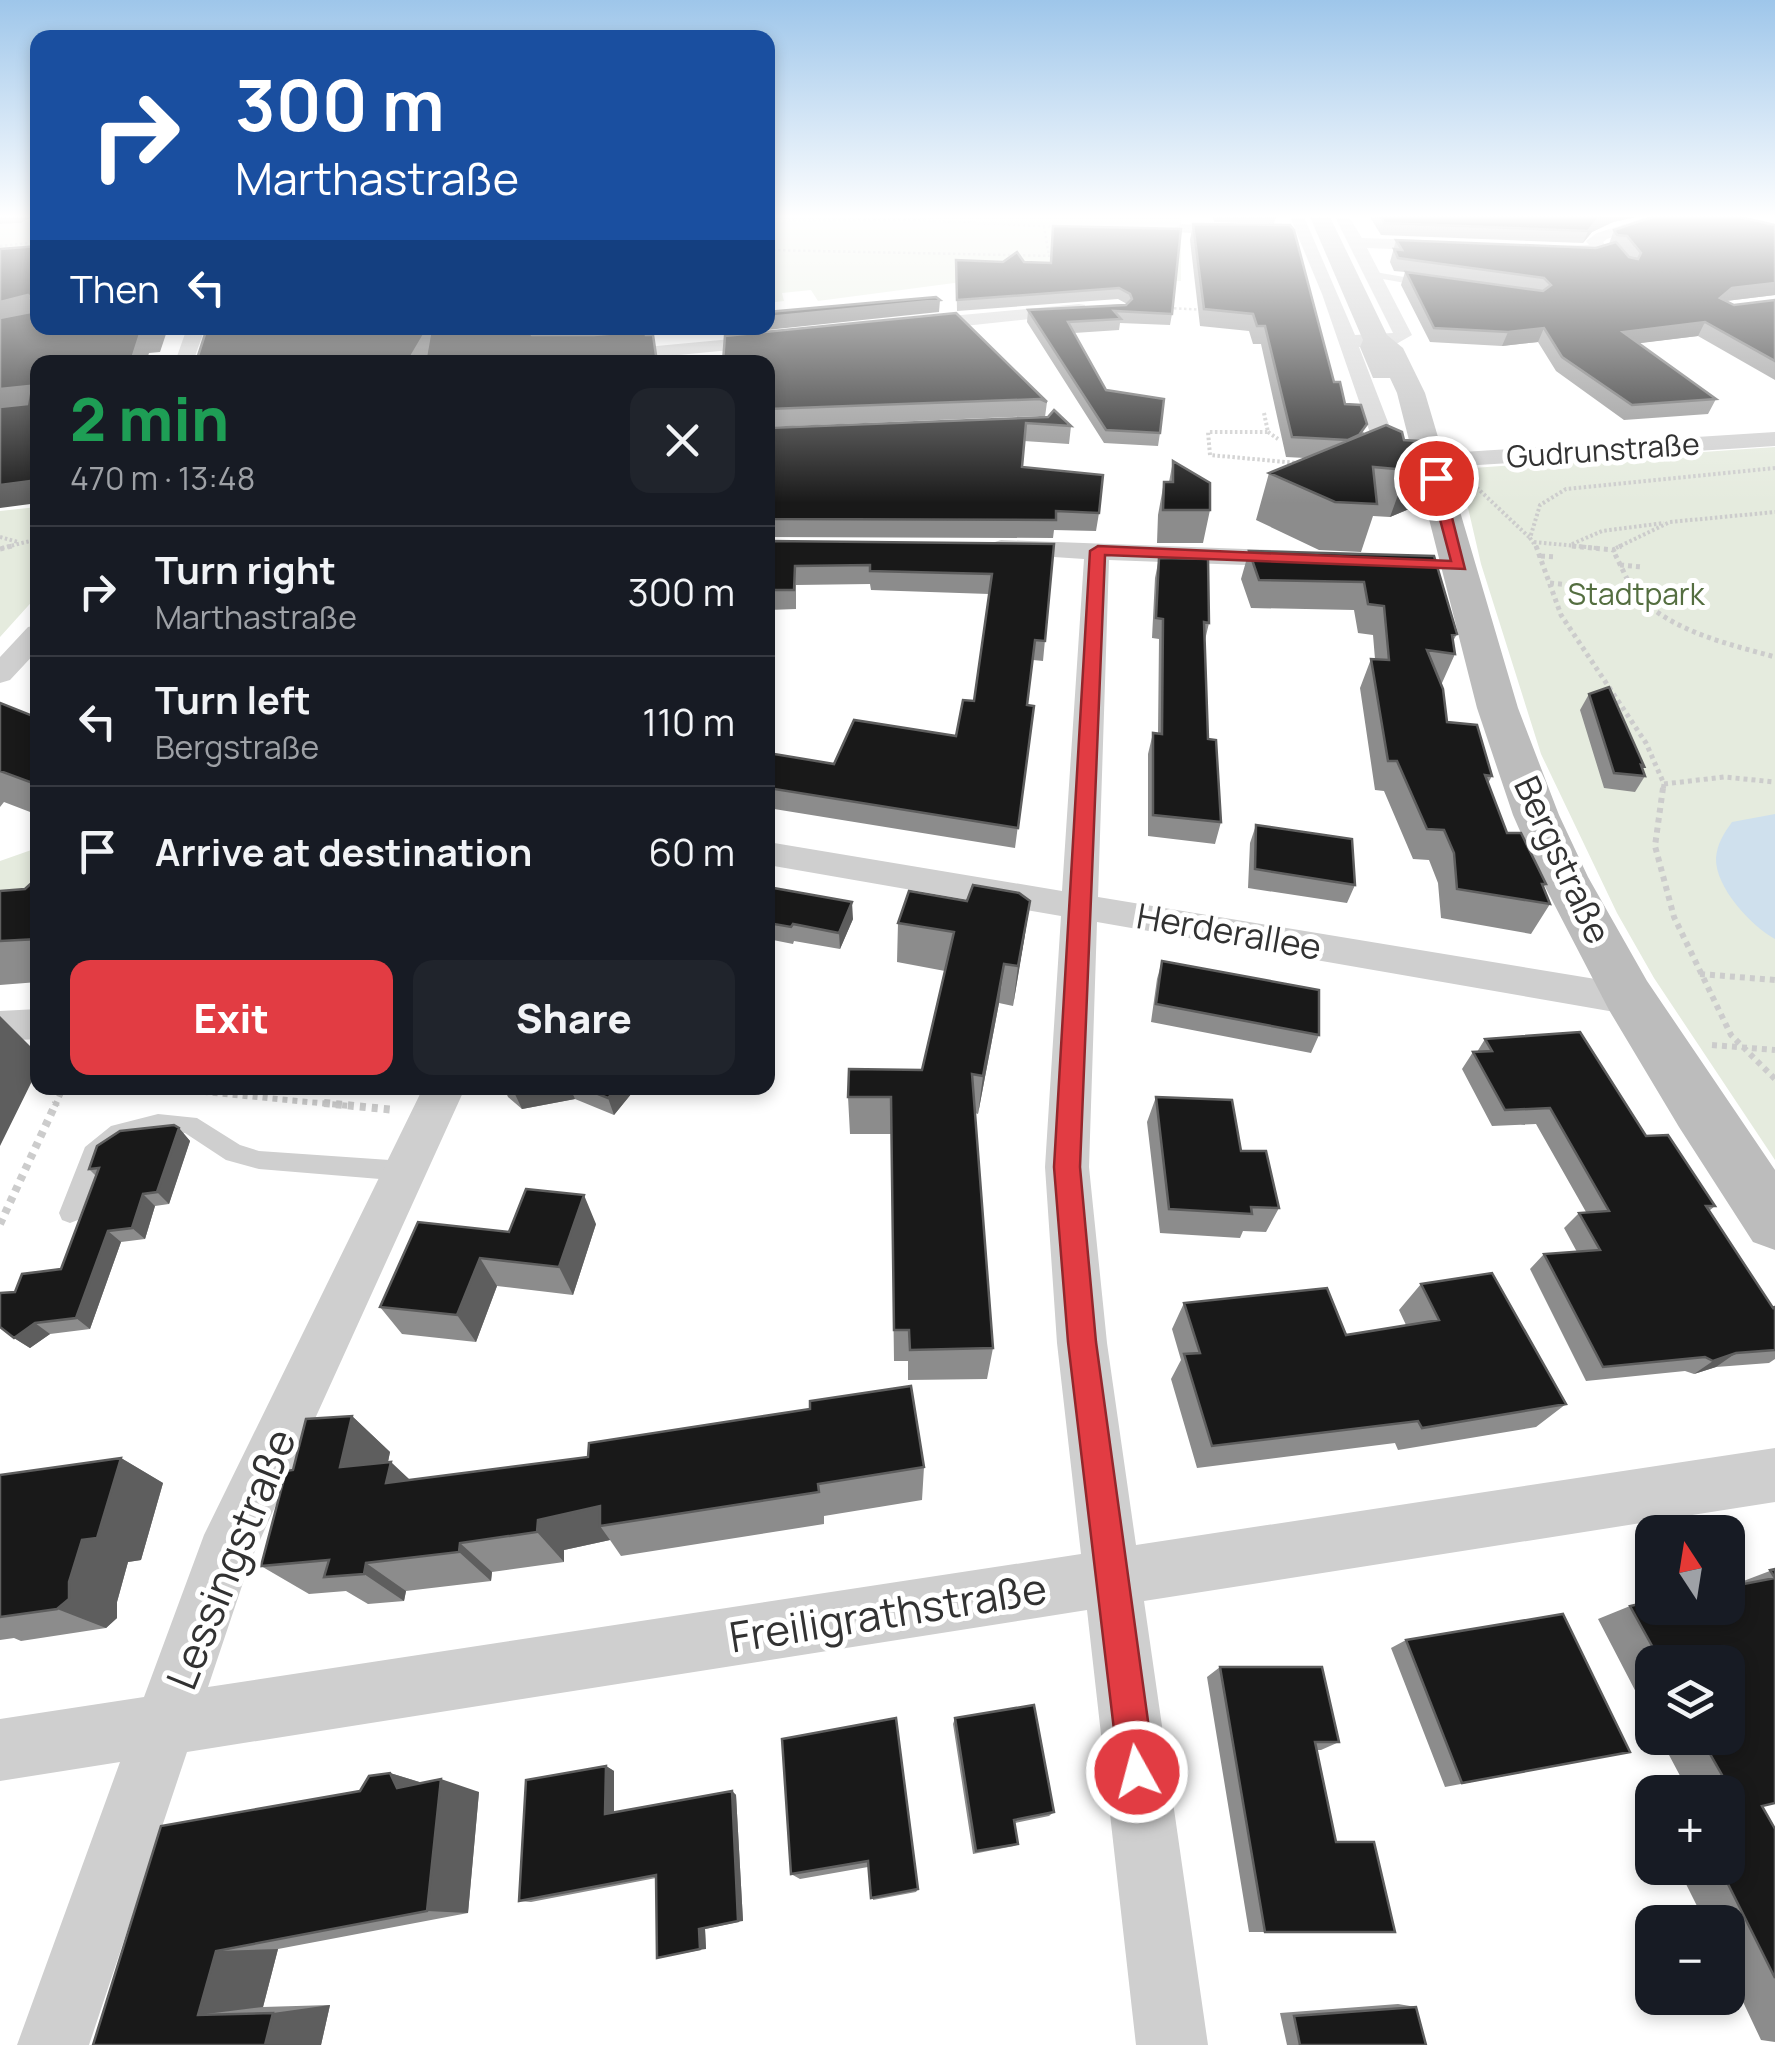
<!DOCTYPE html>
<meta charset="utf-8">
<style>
body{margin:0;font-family:Manrope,sans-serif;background:#20242c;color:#f1f3f6;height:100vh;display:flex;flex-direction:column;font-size:38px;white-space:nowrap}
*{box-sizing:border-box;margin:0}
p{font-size:32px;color:#9ea1a6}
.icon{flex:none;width:55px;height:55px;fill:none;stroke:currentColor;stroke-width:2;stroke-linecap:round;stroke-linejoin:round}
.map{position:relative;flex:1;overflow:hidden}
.details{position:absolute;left:30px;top:355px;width:745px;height:740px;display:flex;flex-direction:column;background:#171b24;border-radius:20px;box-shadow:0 5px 15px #0003}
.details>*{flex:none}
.top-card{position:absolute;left:30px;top:30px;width:745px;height:305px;border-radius:20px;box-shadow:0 5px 15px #0003;background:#1a4fa0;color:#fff;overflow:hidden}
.needle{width:65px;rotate:348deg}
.tools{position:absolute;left:1635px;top:1515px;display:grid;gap:20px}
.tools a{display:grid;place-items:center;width:110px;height:110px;border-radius:20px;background:#171b24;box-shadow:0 5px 15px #0003;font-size:50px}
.pin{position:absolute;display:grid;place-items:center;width:85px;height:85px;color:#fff;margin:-42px;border:5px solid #fff;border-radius:50%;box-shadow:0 2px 10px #0007}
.me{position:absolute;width:110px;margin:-55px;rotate:353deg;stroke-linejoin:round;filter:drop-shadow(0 0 8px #0008)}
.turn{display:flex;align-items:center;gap:35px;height:210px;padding:0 40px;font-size:45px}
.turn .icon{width:130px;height:130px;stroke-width:2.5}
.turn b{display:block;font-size:70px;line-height:85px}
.then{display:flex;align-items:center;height:95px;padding:0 40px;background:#0003;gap:20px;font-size:38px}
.round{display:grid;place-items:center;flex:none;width:105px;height:105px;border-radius:20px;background:#20242c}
.summary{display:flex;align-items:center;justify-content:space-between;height:170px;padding:0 40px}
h1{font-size:60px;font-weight:800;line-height:75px;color:#1e9e55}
.button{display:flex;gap:20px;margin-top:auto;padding:20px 40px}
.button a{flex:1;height:115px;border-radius:20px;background:#e23c43;color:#fff;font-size:40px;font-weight:800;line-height:115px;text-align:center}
.button a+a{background:#20242c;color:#f1f3f6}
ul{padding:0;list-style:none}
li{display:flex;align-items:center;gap:30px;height:130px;padding:0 40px;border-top:2px solid #363941}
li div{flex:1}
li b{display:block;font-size:38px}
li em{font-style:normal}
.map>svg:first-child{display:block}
</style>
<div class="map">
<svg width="1775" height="2045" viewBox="0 0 1775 2045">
<rect width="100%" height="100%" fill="#fff"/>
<path fill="#e5ebde" d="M768,217H1181V281L1007,276L818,301L811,290L782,293L784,301L768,303Z
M37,220V246L0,250V223Z
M1775,447V1160L1654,978L1617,913L1541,754L1481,564L1459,469Z
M37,507V596L0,637V511Z
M37,848V898L0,905V861Z"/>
<path fill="#cfe0ed" d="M1775,814V939C1751,926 1715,887 1716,858C1717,844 1724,833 1732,822Z"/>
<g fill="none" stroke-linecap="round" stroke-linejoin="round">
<path stroke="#ccc" stroke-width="2.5" stroke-dasharray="2.5 2.5" stroke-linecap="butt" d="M768,221L910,220L1060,227
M1044,226L1049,256
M1092,227L1160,228
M0,246L38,242
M768,250L1055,256
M1169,308L1206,310"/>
<path stroke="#ccc" stroke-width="4" stroke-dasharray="2.5 2.5" stroke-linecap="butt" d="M1264,413L1268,432H1208L1210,455L1297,463
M1268,432L1278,439
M1473,484L1529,537
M0,537L18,542
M1534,542L1597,548
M1572,544L1602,531L1664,523
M2,548L38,539
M1537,548L1530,538L1540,505L1566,489L1775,468
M1616,548L1670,522L1775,512"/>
<path stroke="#ccc" stroke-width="5" stroke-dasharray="4 4" stroke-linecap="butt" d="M1536,546L1561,615L1646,743L1664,784L1663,791
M1572,546L1613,550L1621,546
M0,549L12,546
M1541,556L1557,557
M1620,565L1642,567
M1550,583L1633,591L1613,550
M1633,591C1669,631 1725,643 1775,657
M1664,784L1724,777L1775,782"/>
<path stroke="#ccc" stroke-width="6" stroke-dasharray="5 5" stroke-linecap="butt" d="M1663,788L1655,846L1674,917L1731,1035L1775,1079
M1700,974L1775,980
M1712,1045L1775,1050
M163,1088L350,1106
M55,1106L63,1088"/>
<path stroke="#ccc" stroke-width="8" stroke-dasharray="6 6" stroke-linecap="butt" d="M324,1103L395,1110
M0,1224L56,1103"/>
<path fill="#cfcfcf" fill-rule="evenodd" d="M1375,272L1427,281L1431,284L1427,287L1372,277Z
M158,1114L197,1118L240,1145L259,1151L404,1161L412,1164L415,1171L412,1178L404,1181L259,1169L226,1160L185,1133L158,1132L125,1140L102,1160L78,1220L70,1223L62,1220L59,1213L85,1147L111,1126Z"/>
<path fill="#cfcfcf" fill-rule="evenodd" d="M1290,217H1304L1355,335L1393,333L1335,217H1349L1362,238L1446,241L1454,246L1446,251L1367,248L1412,335L1391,347H1359L1391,430L1388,435H1372L1369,430L1322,294Z
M1647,217H1669L1607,239L1603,242L1609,250L1607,253L1549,256L1541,251L1549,246L1589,245L1586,241L1597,233Z
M1181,224L1247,227L1255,232L1247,237L1176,232L1173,229Z
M1079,304L1085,305V313L908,332L899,326L908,320Z
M187,328H205L193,362H175Z
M776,335L783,337V345L606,362H539L549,356Z
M1775,432V446L1430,468L1419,461L1430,454Z
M1001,540L1298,551L1311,559L1298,567L1109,560L1098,897L1632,985L1646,990L1652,1000L1646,1010L1632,1015L1097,922L1089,1167L1107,1343L1136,1545L1775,1448V1502L1144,1601L1208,2045H1136L1087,1610L187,1752L89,2045H17L120,1762L0,1781V1719L144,1697L204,1535L423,1088H465L250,1562L208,1687L1081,1554L1057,1343L1045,1167L1061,916L768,865V842L1062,891L1084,559L992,553L988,548L992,543Z
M38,625V650L10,680L0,683V657L28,627Z
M38,1009V1039L0,1041V1011Z"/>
<path fill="#bcbcbc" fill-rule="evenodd" d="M1310,217H1330L1387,335L1403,348L1425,393L1518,708L1559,815L1588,877L1647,981L1775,1170V1250L1753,1242L1679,1127L1609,1010L1540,877L1513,815L1477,708L1397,393L1390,378H1373L1360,347L1363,340Z"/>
<path fill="#999" fill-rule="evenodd" d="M0,217H31L21,223L0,224Z"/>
</g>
<path fill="#8c8c8c" d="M1213,217H1276L1274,224L1214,222Z
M1370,217H1636L1613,222L1592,232L1583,243L1381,235Z
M1193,224L1334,382L1345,404L1364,433L1402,432L1421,504L1390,517L1373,516L1361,552L1319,550L1256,520L1269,473L1305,458L1286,457L1261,344H1253L1249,331L1200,326L1190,240Z
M1775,225V297V295L1726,301L1734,305L1775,300V380L1698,336L1639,343L1716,399L1708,414L1624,420L1556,371L1538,342L1502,346L1430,342L1401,285L1405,272L1394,271L1390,262L1396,240L1596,248L1609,244L1614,230Z
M1053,226L1172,314L1170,325L1120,323L1119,330L1074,333L1106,390L1160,433L1158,446L1104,443L1027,322L1028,310L1127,304L1118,299L957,311L956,260L1050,263Z
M956,313L1047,402L1045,417L1071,426L1069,444L1024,441L1022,467L1099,513L1096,531L1054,530L1053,538L768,537V540V428L1041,418L1038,416L768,427V362Z
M1173,461L1210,510L1203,543H1157L1158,515L1164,482H1169Z
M768,541L1054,544L1043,661L1033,660L1027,705L1034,706L1015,848L768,808V753L834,764L956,736L974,701L989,594L871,590L870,584L796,585V609L768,610Z
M1249,551L1434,556L1457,634L1453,641L1455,654L1442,683H1440L1447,722L1492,776L1488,783L1507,833L1546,884L1543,888L1550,904L1531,934L1441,918L1438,883L1429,860L1413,859L1384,791L1375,790L1360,688L1371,659H1375L1373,635L1358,633L1354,610L1251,608L1241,579Z
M1159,558L1209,623L1205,640L1208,739L1221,822L1215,844L1148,836V754L1153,733L1158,734L1159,639L1152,638L1155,578Z
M1589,694L1644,766L1642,769L1645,776L1635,792L1604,788L1580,710Z
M0,703L38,718V815L4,802L0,807Z
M1256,825L1355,885L1347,903L1248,888L1250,843Z
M38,877V982L0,985V891L25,889Z
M768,887L853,919L840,949L794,941L793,944L768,939Z
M967,901H1030L1013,1006L999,1003L978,1114L975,1113L993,1348L987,1379L908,1380V1361H894L891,1134H850L848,1097L922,1070L945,971L897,962L898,923Z
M1162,961L1319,1035L1311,1053L1151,1022L1157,979Z
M1485,1039L1646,1136L1715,1206L1709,1211L1773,1308L1775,1307V1359L1769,1363L1716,1367L1694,1374L1685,1371L1586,1381L1530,1269L1544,1254L1577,1252L1564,1228L1579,1213L1586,1212L1536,1124L1492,1126L1462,1069L1473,1052H1477Z
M339,1088H377L373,1092Z
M504,1088H636L614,1115L575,1099L522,1109L508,1097Z
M1156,1097L1241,1151L1279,1208L1266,1232L1243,1231L1240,1238L1160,1233L1147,1122Z
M179,1128L190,1141L169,1204L155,1206L145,1239L121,1242L90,1329L50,1334L30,1348L14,1338L15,1292L61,1269L96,1176L89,1169Z
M596,1224L573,1295L497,1286L476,1342L402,1334L380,1307L509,1232Z
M1421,1284L1566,1404L1536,1427L1398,1450L1395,1443L1197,1468L1171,1379L1181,1360L1172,1329L1184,1303L1346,1335L1406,1325L1399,1310Z
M352,1416L390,1452L388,1462L410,1480L924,1467L922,1500L824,1516V1524L621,1556L610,1540L564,1550V1562L492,1572L491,1581L406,1591L404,1601L368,1604L346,1591L309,1594L261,1566L293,1470Z
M121,1458L163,1483L141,1560L128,1562L117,1602V1618L106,1628L21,1641L14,1638L0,1640V1475Z
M1775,1569L1762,1806L1775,1829V2042L1761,2040L1728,1970V1922H1705L1678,1868H1728V1792H1655L1686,1787L1660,1738H1728V1662H1652V1723L1598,1619L1630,1606L1733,1585Z
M1406,1640L1630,1752L1445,1787L1391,1648Z
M1220,1667L1339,1742L1321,1750H1316L1336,1842L1395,1932H1249L1207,1677Z
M955,1718L1054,1812L1049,1816L1015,1823L1018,1844L1014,1846L973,1854L953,1724Z
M782,1739L918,1889L916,1892L873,1900L868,1867L800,1879L791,1874Z
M606,1766L614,1771V1812L732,1791L736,1795L743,1921L705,1929L706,1949L657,1958L656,1878L531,1902L519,1901Z
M390,1773L423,1783L479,1792L468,1913L278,1949L263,2007L330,2005L321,2045H93L360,1791Z
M1652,1793V1814L1643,1795Z
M1398,2004L1416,2007L1426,2045H1287L1280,2013Z"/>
<path fill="#5e5e5e" d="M1603,217H1636L1613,222L1592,232L1583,243L1588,231L1597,220Z
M1775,283V295L1726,301L1720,298L1732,288Z
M28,295L37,313L0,322V302Z
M940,300L939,312L728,334L727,328H768V317Z
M1705,322L1698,336L1617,346L1623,332Z
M153,328H168L160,352L149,353L146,362H131L140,334Z
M428,328H434V362H408Z
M534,328H633L635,343L549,352L528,331Z
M1544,328L1538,342L1502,346L1508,332Z
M30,386L38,405L0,409V389Z
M1439,458L1421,504L1390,517L1407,470Z
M38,480V503L0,508V485Z
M1030,901L1024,941L1013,1006L1018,966Z
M852,902L853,919L840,949L839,933Z
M1004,964L999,1003L978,1114L983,1076Z
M0,1016L38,1054V1069L0,1146Z
M535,1088H570L575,1099L522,1109L514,1092Z
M617,1088H636L614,1115L608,1098Z
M179,1128L190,1141L169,1204L157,1192Z
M143,1194L155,1206L145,1239L132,1228Z
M584,1195L596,1224L573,1295L559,1267Z
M108,1231L121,1242L90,1329L76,1318Z
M480,1258L497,1286L476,1342L457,1315Z
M35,1323L50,1334L30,1348L14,1338Z
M1736,1353L1716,1367L1694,1374L1713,1361Z
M352,1416L390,1452L380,1500L340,1467Z
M121,1458L163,1483L141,1560L128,1562L117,1602V1618L106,1628L57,1609L69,1582L82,1540Z
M391,1462L427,1496L386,1483Z
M600,1506V1526L610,1540L564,1550V1562L537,1532L538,1520Z
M460,1543L492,1572L491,1581L459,1552Z
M366,1563L406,1591L404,1601L364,1574Z
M606,1766L614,1771V1817L605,1814Z
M390,1773L432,1786L441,1779L479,1792L468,1913L427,1911L397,1788Z
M732,1791L736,1795L743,1921H738Z
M699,1929H705L706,1949H700Z
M278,1949L263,2007L198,2015L216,1951Z
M330,2005L321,2045H265L273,2013Z"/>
<path fill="#191919" stroke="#5e5e5e" stroke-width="2.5" d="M1381,217H1603L1597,220L1588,231L1384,223Z
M1652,217H1740L1775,225V283L1732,288L1720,298L1734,305L1775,300V361L1705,322L1623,332L1716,399L1632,405L1562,357L1544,328L1508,332L1434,328L1406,272L1543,291L1551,285L1544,278L1398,258L1394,249L1402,250L1396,240L1596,248L1616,242L1629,257L1638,259L1641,253L1627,236L1617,235L1614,230Z
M1193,224L1290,225L1294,230L1334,382H1340L1345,404L1361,405L1367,424L1359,435L1348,440L1292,437L1265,326H1257L1253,314L1204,309Z
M1053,226L1181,229L1172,314L1114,311L1121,319L1068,322L1106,390L1164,399L1160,433L1106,430L1028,310L1126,305L1132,299L1130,294L1119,288L957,300L956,260L1003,262L1017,252L1024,262L1051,263Z
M38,246V328H153L151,333L140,334L131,362H38V480L0,485V407L27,404L30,386L0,389V318L31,312L32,299L28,295L0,302V249Z
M936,297L940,300L768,317V312Z
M956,313L1047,402L1040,399L768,409V362H723L725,336Z
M207,328H428L408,362H196Z
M431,328H534L528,331L532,335H594L646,331V335H653L657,362H425Z
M1054,410L1071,426L1026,423L1022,467L1103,475L1099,513L1056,511V520L768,519V428L1048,417Z
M1386,425L1402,432L1404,440L1434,442L1439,458L1407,470L1373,467L1377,504L1335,502L1269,473Z
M1173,461L1210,483V510H1163L1164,482H1173Z
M768,541L1054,544L1045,641L1035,640L1027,705L1034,706L1018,828L768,788V753L834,764L854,720L956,736L963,700L974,701L992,574L870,571V565L795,566L794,590H768Z
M1249,551L1434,556L1457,634L1452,635L1455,654L1427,650L1443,689L1447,722L1477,725L1492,776L1485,775L1507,833H1521L1546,884H1542L1550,904L1457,889L1454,853L1444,830L1427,829L1397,761H1388L1371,659L1389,660L1384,606L1368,604L1364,582L1259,580Z
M1159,558L1208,559L1209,623L1204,622L1208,739L1216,740L1221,822L1153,815V733L1162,734L1163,619L1156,618Z
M1609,687L1644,766L1641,765L1645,776L1614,773L1589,694Z
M0,703L38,718V785L0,771Z
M1256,825L1352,839L1355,885L1255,869Z
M38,877V939L0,941V891L25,889Z
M973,885L1019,893L1030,901L1018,966L1004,964L983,1076L972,1074L993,1348L910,1350L909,1330H894L891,1097H848L849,1069L922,1070L954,932L898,923L909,891L967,901Z
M768,887L852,902L839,933L793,924L791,927L768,923Z
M1162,961L1319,990V1035L1156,1004Z
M1580,1032L1646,1136L1668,1135L1715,1206H1706L1773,1308L1775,1307V1350L1736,1353L1713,1361L1705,1357L1603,1367L1544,1254L1600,1250L1579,1213L1609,1211L1550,1108L1505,1110L1473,1052L1492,1051L1485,1039Z
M509,1088H535L514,1092Z
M583,1088H617L608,1098Z
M1156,1097L1232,1100L1241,1151H1266L1279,1208L1251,1207L1252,1214L1169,1209Z
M174,1125L179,1128L157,1192L143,1194L132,1228L108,1231L76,1318L35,1323L14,1338L0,1327V1293L15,1292L22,1274L61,1269L99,1168L89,1169L97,1146L120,1131Z
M526,1189L584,1195L559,1267L480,1258L457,1315L380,1307L418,1222L509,1232Z
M1492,1273L1566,1404L1422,1428L1418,1421L1212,1446L1184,1354L1200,1353L1184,1303L1327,1288L1346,1335L1439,1320L1421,1284Z
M911,1386L924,1467L818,1484L819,1492L600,1526V1506L538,1520L537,1532L460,1543L459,1552L366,1563L364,1574L324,1577L329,1560L261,1566L286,1471L293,1470L306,1419L352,1416L340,1467L391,1462L386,1483L588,1457L589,1443L810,1409V1401Z
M121,1458L97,1538L82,1540L69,1582V1599L57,1609L0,1617V1475Z
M1775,1569V1803L1762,1806L1775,1829V1978L1720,1868H1728V1792H1682L1680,1788L1726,1782L1701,1738H1728V1662H1661L1630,1606L1652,1601V1608H1728V1587L1775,1578L1770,1570Z
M1563,1614L1630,1752L1462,1783L1406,1640Z
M1220,1667H1322L1339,1742H1315L1336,1842H1374L1395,1932H1265Z
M1034,1705L1054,1812L1014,1820L1018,1844L976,1851L955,1718Z
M896,1718L918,1889L871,1898L868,1861L791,1874L782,1739Z
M606,1766L605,1814L732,1791L738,1921L699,1929L700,1949L657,1958L656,1875L519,1901L526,1780Z
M390,1773L397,1788L441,1779L427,1911L216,1951L198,2015L273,2013L265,2045H93L161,1826L360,1791L369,1776Z
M1416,2007L1426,2045H1300L1294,2016Z"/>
<linearGradient id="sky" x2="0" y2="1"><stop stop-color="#9ec6ea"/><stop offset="0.43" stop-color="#fff"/><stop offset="1" stop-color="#fff" stop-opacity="0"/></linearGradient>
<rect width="1775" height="503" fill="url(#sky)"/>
<path fill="#e23c43" stroke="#93272c" stroke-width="2.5" d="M1436,474L1442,478L1465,569L1105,555L1080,1167L1096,1342L1155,1772L1150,1785L1137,1790L1124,1785L1119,1772L1068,1342L1054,1167L1090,551L1098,546L1451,561L1429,478Z"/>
<g text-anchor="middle" stroke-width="10" stroke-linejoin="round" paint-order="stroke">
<g font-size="30" fill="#323232" stroke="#fff">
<text transform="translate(1603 451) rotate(-4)" y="10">Gudrunstraße</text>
</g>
<g font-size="30" fill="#546e40" stroke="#fff">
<text x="1636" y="605">Stadtpark</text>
</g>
<g font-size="35" fill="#323232" stroke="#fff">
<text transform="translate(1562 860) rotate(65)" y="12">Bergstraße</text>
<text transform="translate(1229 932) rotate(10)" y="12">Herderallee</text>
</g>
<g font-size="42" fill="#323232" stroke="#fff">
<text transform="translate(231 1559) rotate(-68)" y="15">Lessingstraße</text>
<text transform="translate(888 1613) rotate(-9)" y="15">Freiligrathstraße</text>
</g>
</g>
</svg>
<div class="tools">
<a><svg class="needle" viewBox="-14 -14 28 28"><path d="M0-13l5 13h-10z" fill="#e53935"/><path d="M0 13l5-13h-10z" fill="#9ea1a6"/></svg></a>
<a><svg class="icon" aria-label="layers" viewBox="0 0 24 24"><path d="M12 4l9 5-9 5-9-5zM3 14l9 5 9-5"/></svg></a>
<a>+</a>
<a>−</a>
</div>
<div class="pin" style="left:1436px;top:478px;background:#d93025"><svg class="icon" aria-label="arrive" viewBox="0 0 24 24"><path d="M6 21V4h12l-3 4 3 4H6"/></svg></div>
<svg class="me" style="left:1137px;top:1772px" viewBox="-20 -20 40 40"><circle r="17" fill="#e23c43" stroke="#fff" stroke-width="3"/><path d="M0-11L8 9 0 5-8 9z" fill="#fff"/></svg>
<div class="top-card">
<div class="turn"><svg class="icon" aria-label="right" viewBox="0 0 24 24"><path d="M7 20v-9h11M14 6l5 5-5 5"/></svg><div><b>300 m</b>Marthastraße</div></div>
<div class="then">Then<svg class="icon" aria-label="left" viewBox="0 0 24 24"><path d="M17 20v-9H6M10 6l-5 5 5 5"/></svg></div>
</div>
<section class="details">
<div class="summary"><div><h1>2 min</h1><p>470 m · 13:48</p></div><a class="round"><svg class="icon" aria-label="close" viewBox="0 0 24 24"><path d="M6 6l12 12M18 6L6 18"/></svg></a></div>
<ul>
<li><svg class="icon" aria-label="right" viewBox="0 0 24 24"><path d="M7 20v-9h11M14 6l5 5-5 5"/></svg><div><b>Turn right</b><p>Marthastraße</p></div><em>300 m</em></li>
<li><svg class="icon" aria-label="left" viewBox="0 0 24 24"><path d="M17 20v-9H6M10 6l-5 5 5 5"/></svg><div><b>Turn left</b><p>Bergstraße</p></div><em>110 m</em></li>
<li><svg class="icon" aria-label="arrive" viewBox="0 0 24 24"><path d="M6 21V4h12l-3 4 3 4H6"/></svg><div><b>Arrive at destination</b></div><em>60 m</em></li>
</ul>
<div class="button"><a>Exit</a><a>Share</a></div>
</section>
</div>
